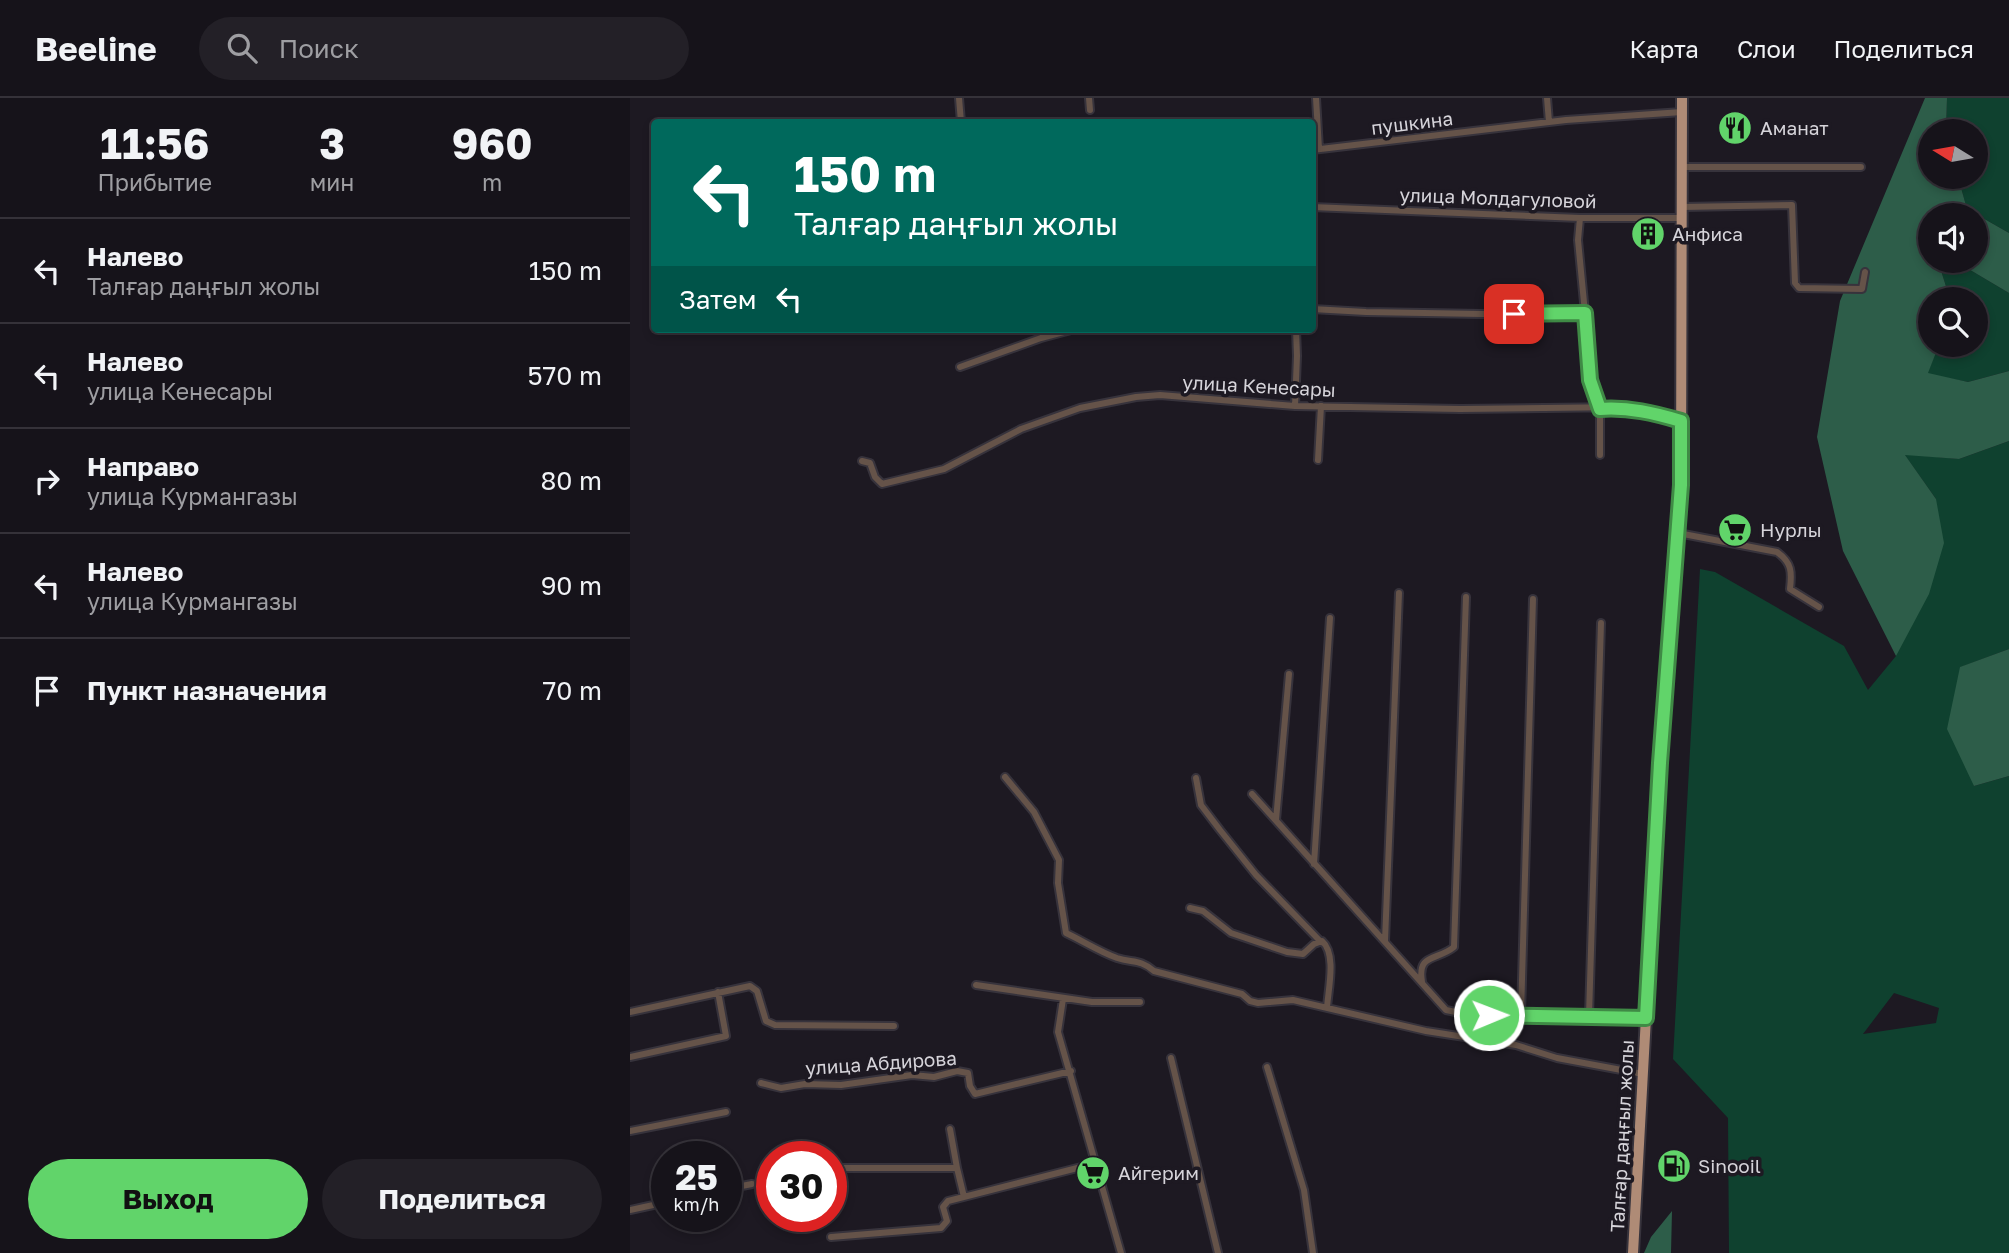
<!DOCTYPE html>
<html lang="ru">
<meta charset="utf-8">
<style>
body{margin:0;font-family:"Golos Text",sans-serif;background:#232027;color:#f1f3f6;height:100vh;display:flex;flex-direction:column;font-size:26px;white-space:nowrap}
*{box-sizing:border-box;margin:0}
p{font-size:23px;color:#9e9ea2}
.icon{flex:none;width:38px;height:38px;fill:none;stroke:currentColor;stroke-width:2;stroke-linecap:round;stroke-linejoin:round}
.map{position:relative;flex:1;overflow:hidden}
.drawer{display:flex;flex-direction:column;background:#16131a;width:630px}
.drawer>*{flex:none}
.guide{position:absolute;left:21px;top:21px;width:665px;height:214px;border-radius:7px;box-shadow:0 4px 10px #0003,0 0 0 2px #353239;background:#00695c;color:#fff;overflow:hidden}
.needle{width:46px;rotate:281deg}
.tools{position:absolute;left:1288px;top:21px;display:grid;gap:14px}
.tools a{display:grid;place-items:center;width:70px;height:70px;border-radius:50%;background:#16131a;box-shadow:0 4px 10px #0003,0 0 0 2px #353239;font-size:35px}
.speed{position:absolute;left:21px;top:1043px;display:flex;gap:14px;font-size:35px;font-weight:700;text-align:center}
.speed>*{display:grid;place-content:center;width:91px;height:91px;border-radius:50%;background:#16131a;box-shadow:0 4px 10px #0003,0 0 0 2px #353239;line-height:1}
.speed small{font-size:18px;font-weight:400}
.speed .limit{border:10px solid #d22;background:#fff;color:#111}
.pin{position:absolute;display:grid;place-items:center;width:60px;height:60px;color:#fff;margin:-30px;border-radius:14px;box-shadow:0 4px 10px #0006}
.me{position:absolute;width:77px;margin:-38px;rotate:89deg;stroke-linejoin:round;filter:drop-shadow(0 0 5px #0008)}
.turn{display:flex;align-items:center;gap:24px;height:147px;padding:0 28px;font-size:32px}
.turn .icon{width:91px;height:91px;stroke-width:2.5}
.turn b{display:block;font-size:49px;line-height:60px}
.then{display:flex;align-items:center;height:66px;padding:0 28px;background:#0003;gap:14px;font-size:26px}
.eta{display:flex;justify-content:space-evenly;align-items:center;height:119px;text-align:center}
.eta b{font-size:42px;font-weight:700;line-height:49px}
.action{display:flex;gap:14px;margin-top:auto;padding:14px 28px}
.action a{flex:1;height:80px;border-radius:42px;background:#61d46a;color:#111;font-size:28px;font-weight:700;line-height:80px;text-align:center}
.action a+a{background:#232027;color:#f1f3f6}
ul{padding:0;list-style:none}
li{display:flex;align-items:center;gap:21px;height:105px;padding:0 28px;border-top:2px solid #353239}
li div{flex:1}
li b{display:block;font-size:26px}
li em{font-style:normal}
header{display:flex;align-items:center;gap:42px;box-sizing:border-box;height:98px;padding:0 35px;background:#16131a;border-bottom:2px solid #353239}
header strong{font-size:33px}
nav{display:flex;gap:38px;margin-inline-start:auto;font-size:24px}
.search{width:490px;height:63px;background:#232027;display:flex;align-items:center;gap:18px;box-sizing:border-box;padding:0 24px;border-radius:38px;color:#9e9ea2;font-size:26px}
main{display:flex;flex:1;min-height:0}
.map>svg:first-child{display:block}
</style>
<header>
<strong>Beeline</strong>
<div class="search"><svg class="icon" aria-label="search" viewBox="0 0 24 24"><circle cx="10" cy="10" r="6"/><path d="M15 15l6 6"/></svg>Поиск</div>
<nav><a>Карта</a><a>Слои</a><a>Поделиться</a></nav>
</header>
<main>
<section class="drawer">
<div class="eta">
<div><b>11:56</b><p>Прибытие</p></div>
<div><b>3</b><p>мин</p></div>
<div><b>960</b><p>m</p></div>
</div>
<ul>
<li><svg class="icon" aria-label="left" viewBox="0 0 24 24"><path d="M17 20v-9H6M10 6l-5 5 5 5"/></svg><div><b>Налево</b><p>Талғар даңғыл жолы</p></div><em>150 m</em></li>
<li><svg class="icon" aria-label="left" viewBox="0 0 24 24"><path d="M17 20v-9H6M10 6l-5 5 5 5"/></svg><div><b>Налево</b><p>улица Кенесары</p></div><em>570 m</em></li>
<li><svg class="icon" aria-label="right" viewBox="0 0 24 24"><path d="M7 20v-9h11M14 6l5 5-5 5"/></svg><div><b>Направо</b><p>улица Курмангазы</p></div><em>80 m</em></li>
<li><svg class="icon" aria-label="left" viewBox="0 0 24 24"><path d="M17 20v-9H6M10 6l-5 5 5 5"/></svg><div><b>Налево</b><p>улица Курмангазы</p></div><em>90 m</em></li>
<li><svg class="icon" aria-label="arrive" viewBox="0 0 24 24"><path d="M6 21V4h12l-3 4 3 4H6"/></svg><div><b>Пункт назначения</b></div><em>70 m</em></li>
</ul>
<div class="action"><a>Выход</a><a>Поделиться</a></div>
</section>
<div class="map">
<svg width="1379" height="1155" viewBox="0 0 1379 1155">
<rect width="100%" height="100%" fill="#1d1922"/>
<path fill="#0f412f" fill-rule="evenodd" d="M1317,0H1379V135L1337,111L1328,79H1346V33H1316Z
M1308,163H1325L1379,195V273L1338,284L1297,276L1309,247H1346V201H1320Z
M1379,343V551L1331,569L1344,688L1379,678V1155H1099L1098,1020L1043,961L1070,471L1085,474L1214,548L1238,592L1266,558L1306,401L1274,356L1329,361ZM1264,895L1309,910L1306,925L1233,936Z"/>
<path fill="#2d5d49" d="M1295,0H1317L1316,33H1300V79H1328L1337,111L1379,135V195L1325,163H1346V117H1300V163H1308L1320,201H1300V247H1309L1298,275L1338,284L1379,273V343L1329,361L1275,357L1306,401L1314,445L1299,496L1266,558L1213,453L1187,339L1210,203Z
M1379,551V678L1344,688L1317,631L1330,569Z
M1042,1113L1041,1155H1014L1021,1139Z"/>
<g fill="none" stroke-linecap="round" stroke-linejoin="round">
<g stroke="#37333c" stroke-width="10">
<path id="street" d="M329,0L331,24
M459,0L460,12
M686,0L689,51
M917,0L919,24
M682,52L936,22L1052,14
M1052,69H1231
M682,109L950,120H1052
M1052,109L1162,107L1165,185L1169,190L1232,191L1235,174
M950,120L948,142L955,215
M682,211L736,214L908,217L955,215L960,282L970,311V357
M330,269L411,240L445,231
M665,308L667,258L666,231
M688,362L691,308
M232,363L240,365L245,379L252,386L314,371L391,331L450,310L506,299L530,297L665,308L830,311L993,309L1014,313L1051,323
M1048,435L1147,454C1162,465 1162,474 1160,491L1189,509
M375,679L404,714L429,762L428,785L436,835C453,843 470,854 487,860C503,865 510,861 524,873L612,896L620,903L628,905L663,902L796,933L886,947L927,960L1013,976
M566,680L571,707L590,732L626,777L691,844
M622,696L816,912L840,917L908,916L1016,920
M646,722L659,576
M684,766L700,520
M560,810L573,813L601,835L657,854L673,856L684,846L692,843C707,856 698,892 697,910
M755,843L769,495
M792,884C787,855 807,863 824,849L836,499
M346,887L462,904H510
M433,901L428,934L491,1155
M0,914L120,888L127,893L136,923L145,927L264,928
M891,916L903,501
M959,918L971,525
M0,959L96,938L88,894
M541,960L588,1155
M637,969L674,1092L683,1155
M131,985L151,990L175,986L211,987L282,977L304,979L327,973L338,975L340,988L345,996L441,973
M320,1031L327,1070
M0,1033L96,1014
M201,1070H327L334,1099
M96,1091L122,1086
M0,1112L37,1104
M201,1139L311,1130L317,1123L313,1109L318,1103L467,1065"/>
</g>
<g stroke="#37333c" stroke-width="14">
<path id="primary" d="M1003,1155L1030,665L1051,387L1052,0"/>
</g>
<use href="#street" stroke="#655349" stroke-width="6"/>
<use href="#primary" stroke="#af8b76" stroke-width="10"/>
</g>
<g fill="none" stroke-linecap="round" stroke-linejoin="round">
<g stroke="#3f8a45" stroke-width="18">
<path id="route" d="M859,917L1016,920L1030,665L1051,387V323C1024,315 999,309 970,311L960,282L955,215L884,216"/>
</g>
<use href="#route" stroke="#61d46a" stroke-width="12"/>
</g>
<defs>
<g id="restaurant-disc" transform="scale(1.75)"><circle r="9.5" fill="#61d46a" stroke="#1d1922"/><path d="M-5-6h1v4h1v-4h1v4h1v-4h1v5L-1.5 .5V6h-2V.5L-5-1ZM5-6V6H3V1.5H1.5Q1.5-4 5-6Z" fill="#111"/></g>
<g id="building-disc" transform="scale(1.75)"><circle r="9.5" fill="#61d46a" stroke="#1d1922"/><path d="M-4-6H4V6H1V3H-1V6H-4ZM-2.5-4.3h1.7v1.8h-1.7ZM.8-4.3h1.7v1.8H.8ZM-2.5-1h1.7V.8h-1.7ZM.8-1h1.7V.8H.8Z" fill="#111"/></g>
<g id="supermarket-disc" transform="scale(1.75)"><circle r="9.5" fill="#61d46a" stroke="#1d1922"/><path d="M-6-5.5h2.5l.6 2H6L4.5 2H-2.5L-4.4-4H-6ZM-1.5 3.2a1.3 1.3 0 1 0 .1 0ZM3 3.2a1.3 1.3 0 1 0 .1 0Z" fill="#111"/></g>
<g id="fuel-disc" transform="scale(1.75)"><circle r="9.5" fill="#61d46a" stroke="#1d1922"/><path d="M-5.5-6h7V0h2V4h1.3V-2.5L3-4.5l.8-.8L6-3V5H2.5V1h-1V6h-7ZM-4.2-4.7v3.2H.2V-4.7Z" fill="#111"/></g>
</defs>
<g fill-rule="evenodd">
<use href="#restaurant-disc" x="1105" y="30"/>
<use href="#building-disc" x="1018" y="136"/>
<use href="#supermarket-disc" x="1105" y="432"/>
<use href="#fuel-disc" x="1044" y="1068"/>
<use href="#supermarket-disc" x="463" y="1075"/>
</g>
<g text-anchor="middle" stroke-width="7" stroke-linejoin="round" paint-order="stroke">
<g font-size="19" fill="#d6d4da" stroke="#1d1922">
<text transform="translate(782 25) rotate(-7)" y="7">пушкина</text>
<text transform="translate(868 100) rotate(2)" y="7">улица Молдагуловой</text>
<text transform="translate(629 288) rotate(3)" y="7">улица Кенесары</text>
<text transform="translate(251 965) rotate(-4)" y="7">улица Абдирова</text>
<text transform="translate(992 1038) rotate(-87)" y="7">Талғар даңғыл жолы</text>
</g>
<g font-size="19" fill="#d6d4da" stroke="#1d1922" text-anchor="start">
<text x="1130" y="37">Аманат</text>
<text x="1042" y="143">Анфиса</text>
<text x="1130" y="439">Нурлы</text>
<text x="1068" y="1075">Sinooil</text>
<text x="488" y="1082">Айгерим</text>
</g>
</g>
</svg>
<div class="tools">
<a><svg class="needle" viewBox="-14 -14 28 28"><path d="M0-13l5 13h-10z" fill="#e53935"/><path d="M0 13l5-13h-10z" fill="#9e9ea2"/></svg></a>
<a><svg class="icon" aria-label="sound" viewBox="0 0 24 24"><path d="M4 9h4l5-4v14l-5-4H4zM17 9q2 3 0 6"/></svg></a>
<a><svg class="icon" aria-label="search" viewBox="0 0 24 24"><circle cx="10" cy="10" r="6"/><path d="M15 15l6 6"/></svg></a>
</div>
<div class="speed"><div>25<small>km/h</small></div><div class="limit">30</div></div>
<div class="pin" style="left:884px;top:216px;background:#d93025"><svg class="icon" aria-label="arrive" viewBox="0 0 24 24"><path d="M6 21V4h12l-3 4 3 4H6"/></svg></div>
<svg class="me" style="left:859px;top:917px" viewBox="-20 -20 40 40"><circle r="17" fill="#61d46a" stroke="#fff" stroke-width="3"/><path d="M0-11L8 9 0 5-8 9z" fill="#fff"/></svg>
<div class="guide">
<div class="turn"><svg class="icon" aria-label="left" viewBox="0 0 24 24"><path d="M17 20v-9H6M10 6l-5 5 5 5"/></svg><div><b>150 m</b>Талғар даңғыл жолы</div></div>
<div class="then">Затем<svg class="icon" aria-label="left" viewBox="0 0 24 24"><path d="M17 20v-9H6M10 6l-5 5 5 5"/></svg></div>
</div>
</div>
</main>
